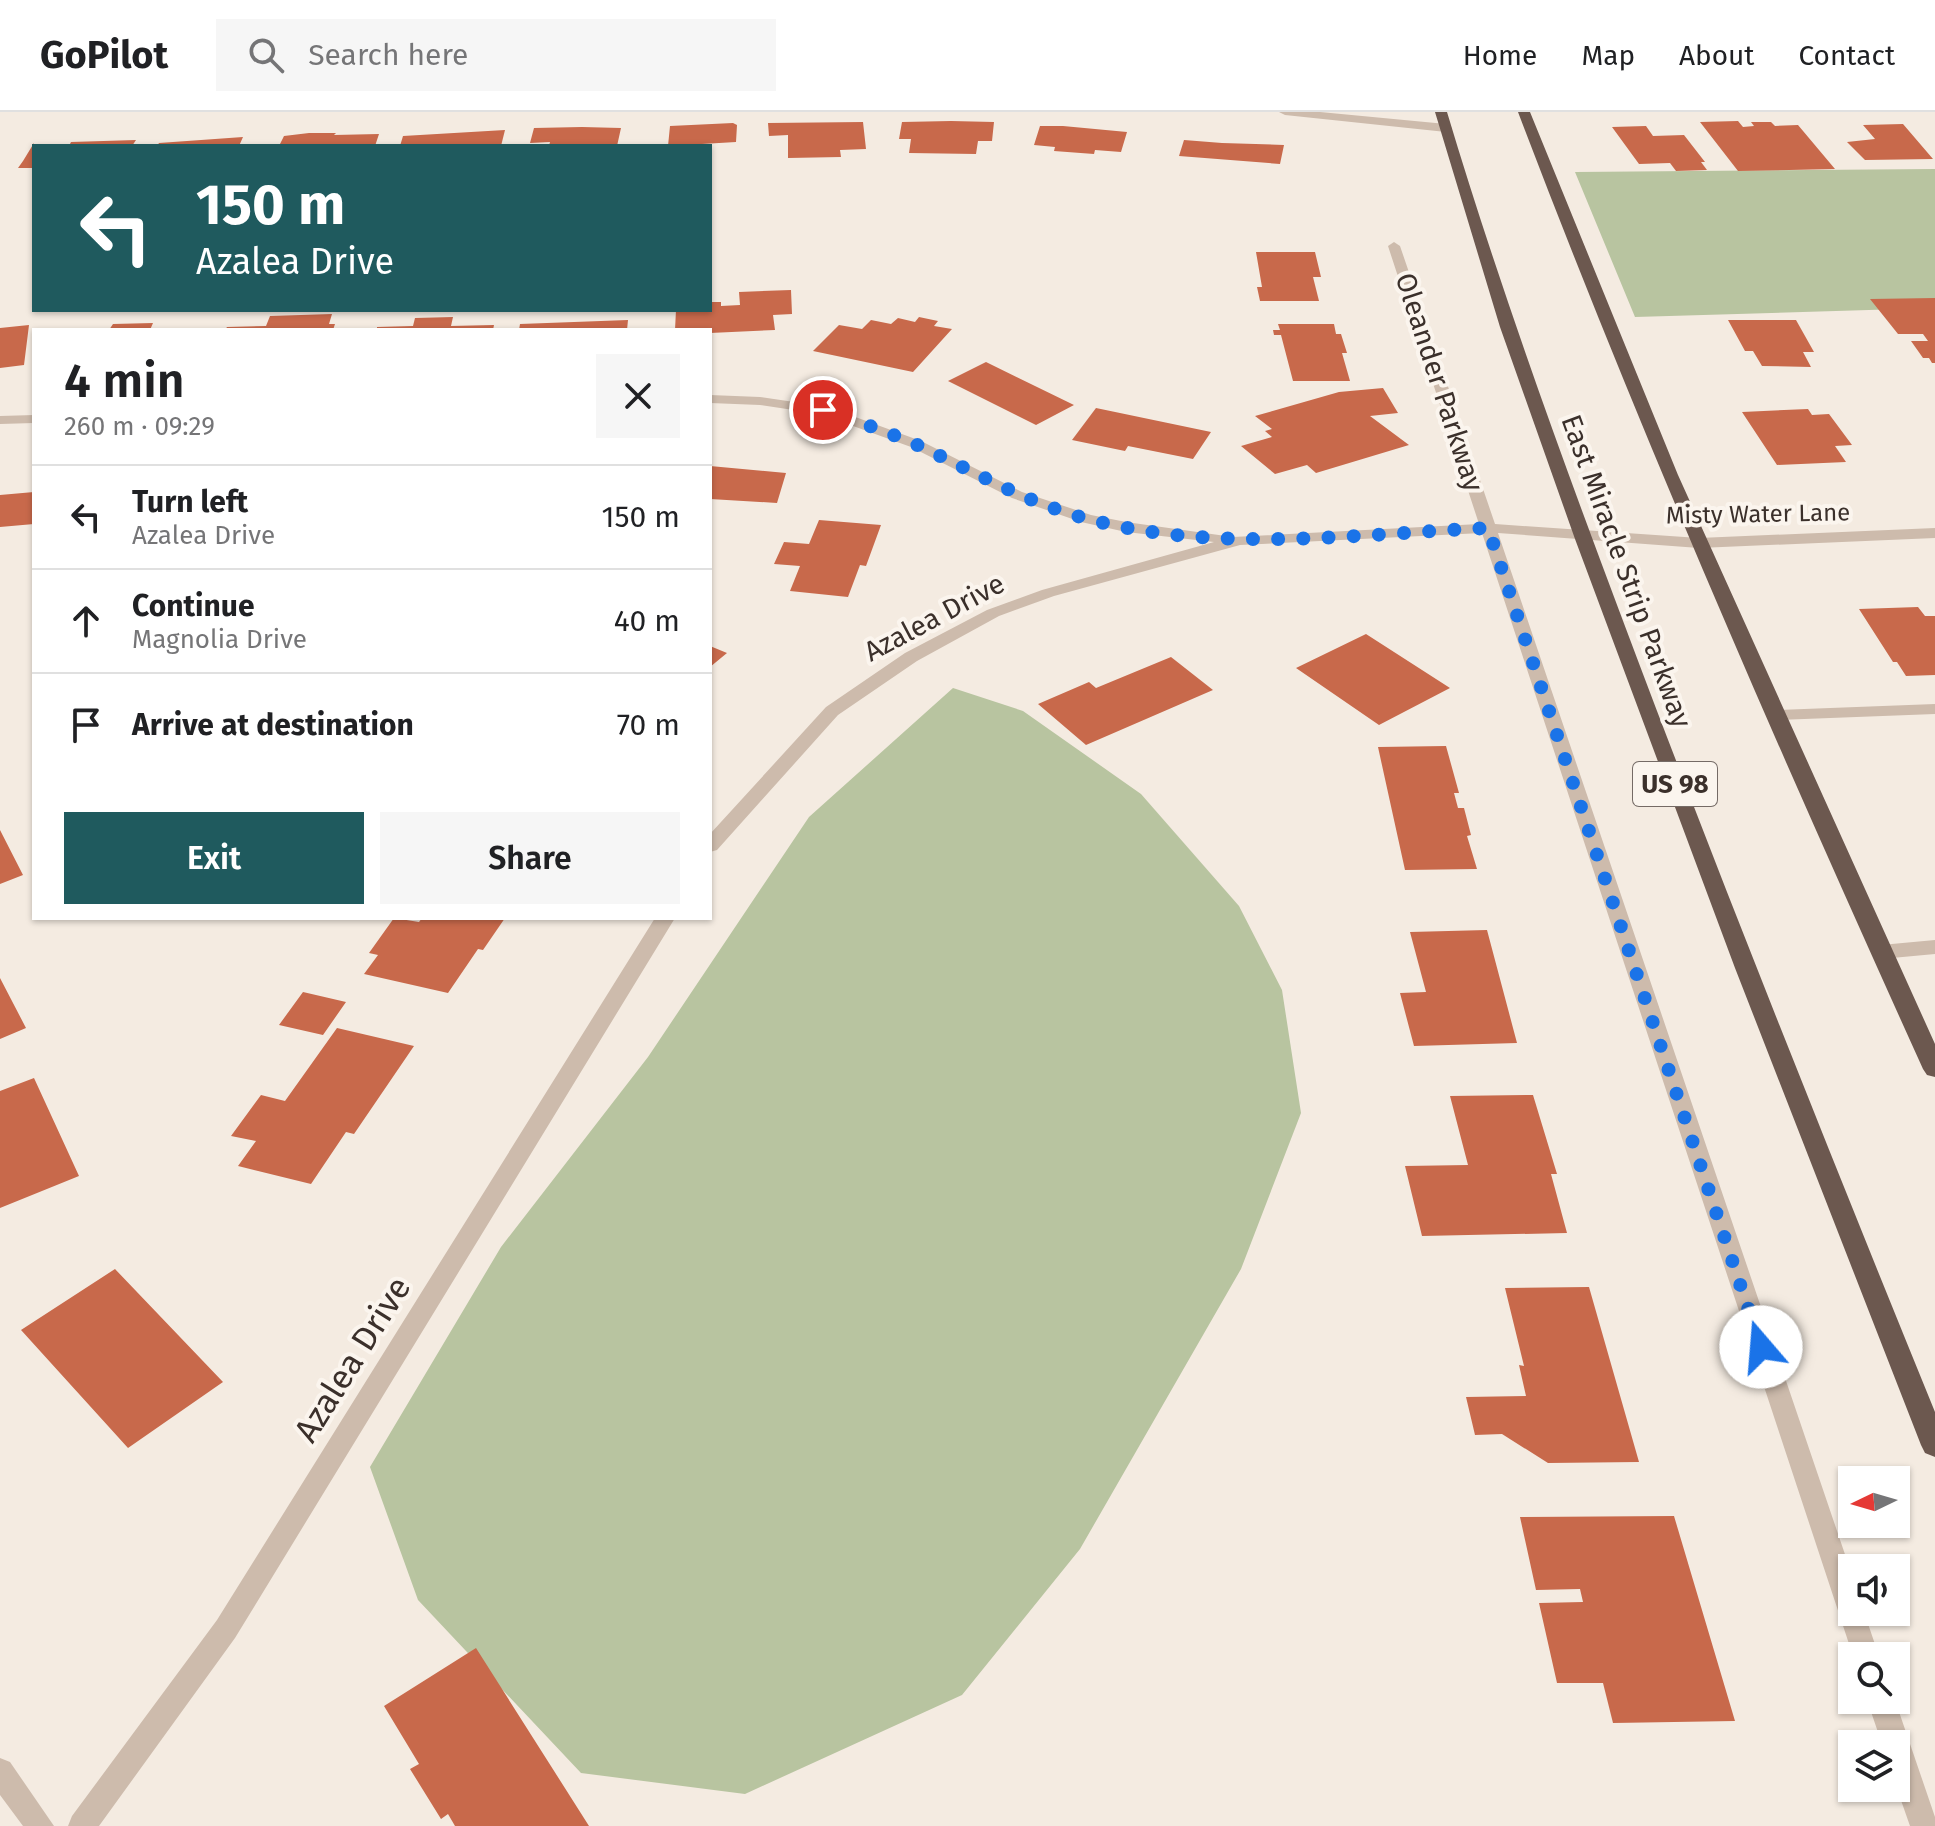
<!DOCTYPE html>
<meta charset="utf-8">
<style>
body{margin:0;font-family:"Fira Sans",sans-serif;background:#f6f6f6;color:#202124;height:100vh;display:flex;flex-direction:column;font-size:30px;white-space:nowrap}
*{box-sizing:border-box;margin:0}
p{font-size:26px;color:#757577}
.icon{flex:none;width:44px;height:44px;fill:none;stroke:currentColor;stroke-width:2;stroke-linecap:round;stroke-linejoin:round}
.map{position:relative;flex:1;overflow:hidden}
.sheet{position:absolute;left:32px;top:216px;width:680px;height:592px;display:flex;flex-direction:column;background:#fff;border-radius:0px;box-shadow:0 2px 6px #0004}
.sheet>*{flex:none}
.hud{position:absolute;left:32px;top:32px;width:680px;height:168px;border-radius:0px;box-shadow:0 2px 6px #0004;background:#1f5a5e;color:#fff;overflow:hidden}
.needle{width:52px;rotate:265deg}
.tools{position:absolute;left:1838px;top:1354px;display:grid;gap:16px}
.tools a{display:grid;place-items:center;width:72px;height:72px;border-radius:0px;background:#fff;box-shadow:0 2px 6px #0004;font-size:40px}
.pin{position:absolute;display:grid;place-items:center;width:68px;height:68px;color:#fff;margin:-34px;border:4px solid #fff;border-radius:50%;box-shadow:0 2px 8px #0007}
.me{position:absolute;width:88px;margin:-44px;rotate:342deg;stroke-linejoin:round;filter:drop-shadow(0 0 6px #0008)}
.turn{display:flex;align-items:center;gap:28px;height:168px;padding:0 32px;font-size:36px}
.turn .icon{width:104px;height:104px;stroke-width:2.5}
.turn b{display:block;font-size:56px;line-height:68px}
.round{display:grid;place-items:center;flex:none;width:84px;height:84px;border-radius:0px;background:#f6f6f6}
.summary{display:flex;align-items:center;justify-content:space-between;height:136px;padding:0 32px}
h1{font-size:48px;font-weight:600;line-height:60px}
.primary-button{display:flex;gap:16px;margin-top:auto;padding:16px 32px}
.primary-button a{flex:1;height:92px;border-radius:0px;background:#1f5a5e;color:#fff;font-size:32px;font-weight:600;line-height:92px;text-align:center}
.primary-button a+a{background:#f6f6f6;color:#202124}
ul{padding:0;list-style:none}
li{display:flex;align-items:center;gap:24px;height:104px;padding:0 32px;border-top:2px solid #e0e0e0}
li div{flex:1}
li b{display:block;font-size:30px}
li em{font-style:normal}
header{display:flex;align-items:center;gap:48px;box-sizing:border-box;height:112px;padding:0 40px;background:#fff;border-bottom:2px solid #e0e0e0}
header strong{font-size:38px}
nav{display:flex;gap:44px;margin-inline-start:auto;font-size:28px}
.search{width:560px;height:72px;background:#f6f6f6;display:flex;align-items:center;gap:20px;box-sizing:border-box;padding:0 28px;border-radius:0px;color:#757577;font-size:30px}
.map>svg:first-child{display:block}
</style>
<header>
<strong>GoPilot</strong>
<div class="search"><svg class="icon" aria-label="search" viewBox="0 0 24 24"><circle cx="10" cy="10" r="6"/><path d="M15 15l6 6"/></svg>Search here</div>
<nav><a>Home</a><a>Map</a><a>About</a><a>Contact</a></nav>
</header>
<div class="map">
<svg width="1935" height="1714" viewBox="0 0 1935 1714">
<rect width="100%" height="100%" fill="#f4ebe1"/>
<path fill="#b8c4a0" d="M1935,57V196L1635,205L1575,60Z
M953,576L1023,599L1141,682L1239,794L1282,878L1301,1001L1241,1157L1080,1437L962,1583L745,1682L581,1661L418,1488L370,1355L501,1135L648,945L809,705Z"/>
<path fill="#c8694b" d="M1738,9L1743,15L1754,14L1751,10H1771L1775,14L1798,13L1835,57L1738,59L1700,10Z
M863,10L866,37L840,38L841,45L788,46V23L769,24L768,11Z
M902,10L951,9L994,10L992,29H978L976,42L909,41L911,27H899Z
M733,11L737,13L736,30L668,34L670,14Z
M1903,12L1933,47L1865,48L1847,30L1875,27L1863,13Z
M1040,14H1063L1127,20L1121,40L1095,38L1094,42L1054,39L1055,35L1034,33Z
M1646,14L1653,24L1684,23L1705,50H1701L1707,58L1676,59L1670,51L1639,52L1612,15Z
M582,15L621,16L617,34H549L550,30L530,31L534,16Z
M505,18L501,34H400L403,24Z
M309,21H336L334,23L379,22L375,34H279L284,24Z
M243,25L239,34H157L159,31Z
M136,28L132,34H69L71,30Z
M1184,28L1222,31L1284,33L1280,52L1179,44Z
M34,31V56H18L23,49Z
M1256,140H1315L1321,165H1313L1319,189H1260L1257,175H1262Z
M791,178L792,202L773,203L775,218L710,221V218H675L676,198H710V190H721V194L740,193L739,180Z
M1935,186V251H1932L1929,246H1923L1911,229H1928L1923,222H1898L1870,187Z
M332,202L329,212H335L333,218H225L227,215L266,214L270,204Z
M453,205L451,214L494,213L493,218H377V215L413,214L415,206Z
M919,205L938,209L934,214L952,217L913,260L813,239L839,213L862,217L871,208L891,212L898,206L915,210Z
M628,208L627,218H519L520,212Z
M1728,208H1796L1814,240H1803L1811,255L1762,254L1753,239H1745Z
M153,211L150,218H109L113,212Z
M1278,212H1334L1336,222H1341L1347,241H1342L1350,269H1293L1281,223H1274L1273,218H1280Z
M29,213L24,253L0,256V216Z
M986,250L1074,293L1036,313L948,269Z
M1383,276L1398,301L1370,304L1409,333L1316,361L1307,353L1275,362L1241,334L1272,325L1265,319L1272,317L1255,304L1339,280Z
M1096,296L1211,320L1193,347L1128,334L1125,339L1072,328Z
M1808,297L1812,303L1829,302L1852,333L1835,334L1846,350L1777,353L1742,300Z
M710,354L786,361L777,391L710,387Z
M34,380V412L0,415V383Z
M819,408L881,413L866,454L860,453L848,485L790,479L800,454L774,452L784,430L809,432Z
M1918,495L1925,504H1935V563L1906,564L1897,550H1893L1859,497Z
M1366,522L1450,576L1379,613L1296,556Z
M710,534L727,541L710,555Z
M1171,545L1213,578L1086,633L1038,592L1089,570L1096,576Z
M1446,634L1459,681H1454L1458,696H1464L1471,723L1467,724L1477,757L1405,758L1378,635Z
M0,718L23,763L0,772Z
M394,806L419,810L422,806H505L483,838L478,837L448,881L364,862L378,843L369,841Z
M1487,818L1517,931L1414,934L1400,881L1426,880L1410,820Z
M0,866L26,916L0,927Z
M303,880L346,890L323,923L279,913Z
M337,916L414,934L354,1022L346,1020L311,1072L238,1054L256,1029L231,1024L261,983L285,989Z
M34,966L79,1064L0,1096V979Z
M1533,983L1557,1062H1551L1567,1121L1422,1124L1405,1054L1468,1053L1450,984Z
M115,1157L223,1270L128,1336L21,1218Z
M1589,1175L1639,1350L1548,1351L1502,1322L1475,1323L1466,1285L1526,1284L1519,1253L1524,1254L1505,1176Z
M1674,1404L1735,1609L1613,1611L1603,1571H1557L1539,1491L1583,1490L1580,1477L1536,1478L1520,1405Z
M476,1536L589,1714H455L448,1702L441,1707L410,1657L419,1652L384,1594Z"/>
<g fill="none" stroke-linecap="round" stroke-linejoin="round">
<path fill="#cdbbac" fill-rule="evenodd" d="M1935,828V842L1881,847L1871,840L1881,833Z"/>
<path fill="#cdbbac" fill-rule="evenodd" d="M1279,0H1320L1446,12L1452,16L1446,20L1285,3Z
M1394,130L1400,134L1495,412L1699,426L1935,416V426L1699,436L1498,421L1852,1463V1500H1864L1879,1544H1853L1482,421L1240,433L1054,484L999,504L917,549L838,603L717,738L710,740V722L826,595L905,541L987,498L1042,478L1214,430L1126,420L1081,410L1012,386L911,335L820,302L760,293L710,291V283L760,285L828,295L921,329L1022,380L1091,403L1126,410L1233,425L1479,412L1388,134Z
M34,303V311L0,312V304Z
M1935,592V602L1775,608L1766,603L1775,598Z
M655,806H675L235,1526L99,1714H68L72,1704L217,1508Z
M1867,1588H1895L1935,1705V1714H1910L1896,1674V1632H1882Z
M0,1646L10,1650L54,1714H23L0,1683Z"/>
<path fill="#6c584f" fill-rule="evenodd" d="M1435,0H1447C1508,203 1582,401 1657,599C1747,834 1840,1067 1935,1300V1345L1925,1341L1921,1333L1735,856L1575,427L1500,215Z
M1518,0H1530L1678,363L1935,932V965L1927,963L1923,957C1780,641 1641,324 1518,0Z"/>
</g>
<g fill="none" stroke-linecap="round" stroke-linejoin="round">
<path stroke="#1a73e8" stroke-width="14" stroke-dasharray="0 25.2" d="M823,298C854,308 885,319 915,332C972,358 1026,391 1088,407C1218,442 1356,422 1488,416L1761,1235"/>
</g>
<g text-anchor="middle" stroke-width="8" stroke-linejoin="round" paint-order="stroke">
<g font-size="24" fill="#3b302b" stroke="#fbf5ee">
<text transform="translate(1758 402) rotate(-1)" y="8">Misty Water Lane</text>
</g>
<rect fill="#fbf5ee" stroke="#756b66" stroke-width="2" x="1633" y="650" width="84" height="44" rx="6"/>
<g font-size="26" font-weight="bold" fill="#3b302b">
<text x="1675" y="681">US 98</text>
</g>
<g font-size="28" fill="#3b302b" stroke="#fbf5ee">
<text transform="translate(1440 270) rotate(72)" y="10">Oleander Parkway</text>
<text transform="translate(1627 459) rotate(70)" y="10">East Miracle Strip Parkway</text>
<text transform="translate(934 505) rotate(-28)" y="10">Azalea Drive</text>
</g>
<g font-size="34" fill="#3b302b" stroke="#fbf5ee">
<text transform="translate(352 1247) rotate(-58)" y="12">Azalea Drive</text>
</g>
</g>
</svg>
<div class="tools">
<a><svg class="needle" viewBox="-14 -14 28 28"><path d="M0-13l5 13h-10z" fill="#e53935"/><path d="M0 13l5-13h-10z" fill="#757577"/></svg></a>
<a><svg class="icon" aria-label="sound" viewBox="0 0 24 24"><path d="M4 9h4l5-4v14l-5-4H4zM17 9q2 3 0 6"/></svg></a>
<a><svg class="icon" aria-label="search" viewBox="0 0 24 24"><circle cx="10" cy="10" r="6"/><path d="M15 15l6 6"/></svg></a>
<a><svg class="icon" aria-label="layers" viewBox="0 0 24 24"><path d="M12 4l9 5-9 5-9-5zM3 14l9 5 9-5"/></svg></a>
</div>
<div class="pin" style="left:823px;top:298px;background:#d93025"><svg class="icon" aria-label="arrive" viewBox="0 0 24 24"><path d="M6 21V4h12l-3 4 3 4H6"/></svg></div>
<svg class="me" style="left:1761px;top:1235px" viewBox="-20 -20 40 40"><circle r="19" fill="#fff"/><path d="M0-13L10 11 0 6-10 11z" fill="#1a73e8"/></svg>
<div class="hud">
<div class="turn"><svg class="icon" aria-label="left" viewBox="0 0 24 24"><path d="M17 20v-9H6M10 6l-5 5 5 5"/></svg><div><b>150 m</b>Azalea Drive</div></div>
</div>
<section class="sheet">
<div class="summary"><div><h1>4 min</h1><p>260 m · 09:29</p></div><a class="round"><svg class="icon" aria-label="close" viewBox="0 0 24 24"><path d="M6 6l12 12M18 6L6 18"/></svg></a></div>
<ul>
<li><svg class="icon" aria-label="left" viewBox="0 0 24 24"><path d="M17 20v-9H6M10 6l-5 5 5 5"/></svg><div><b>Turn left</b><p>Azalea Drive</p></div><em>150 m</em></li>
<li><svg class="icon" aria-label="ahead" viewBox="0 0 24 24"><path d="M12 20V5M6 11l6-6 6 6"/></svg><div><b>Continue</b><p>Magnolia Drive</p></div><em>40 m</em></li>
<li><svg class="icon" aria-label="arrive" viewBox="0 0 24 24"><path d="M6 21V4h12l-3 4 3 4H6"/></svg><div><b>Arrive at destination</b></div><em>70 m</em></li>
</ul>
<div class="primary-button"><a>Exit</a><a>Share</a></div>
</section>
</div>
